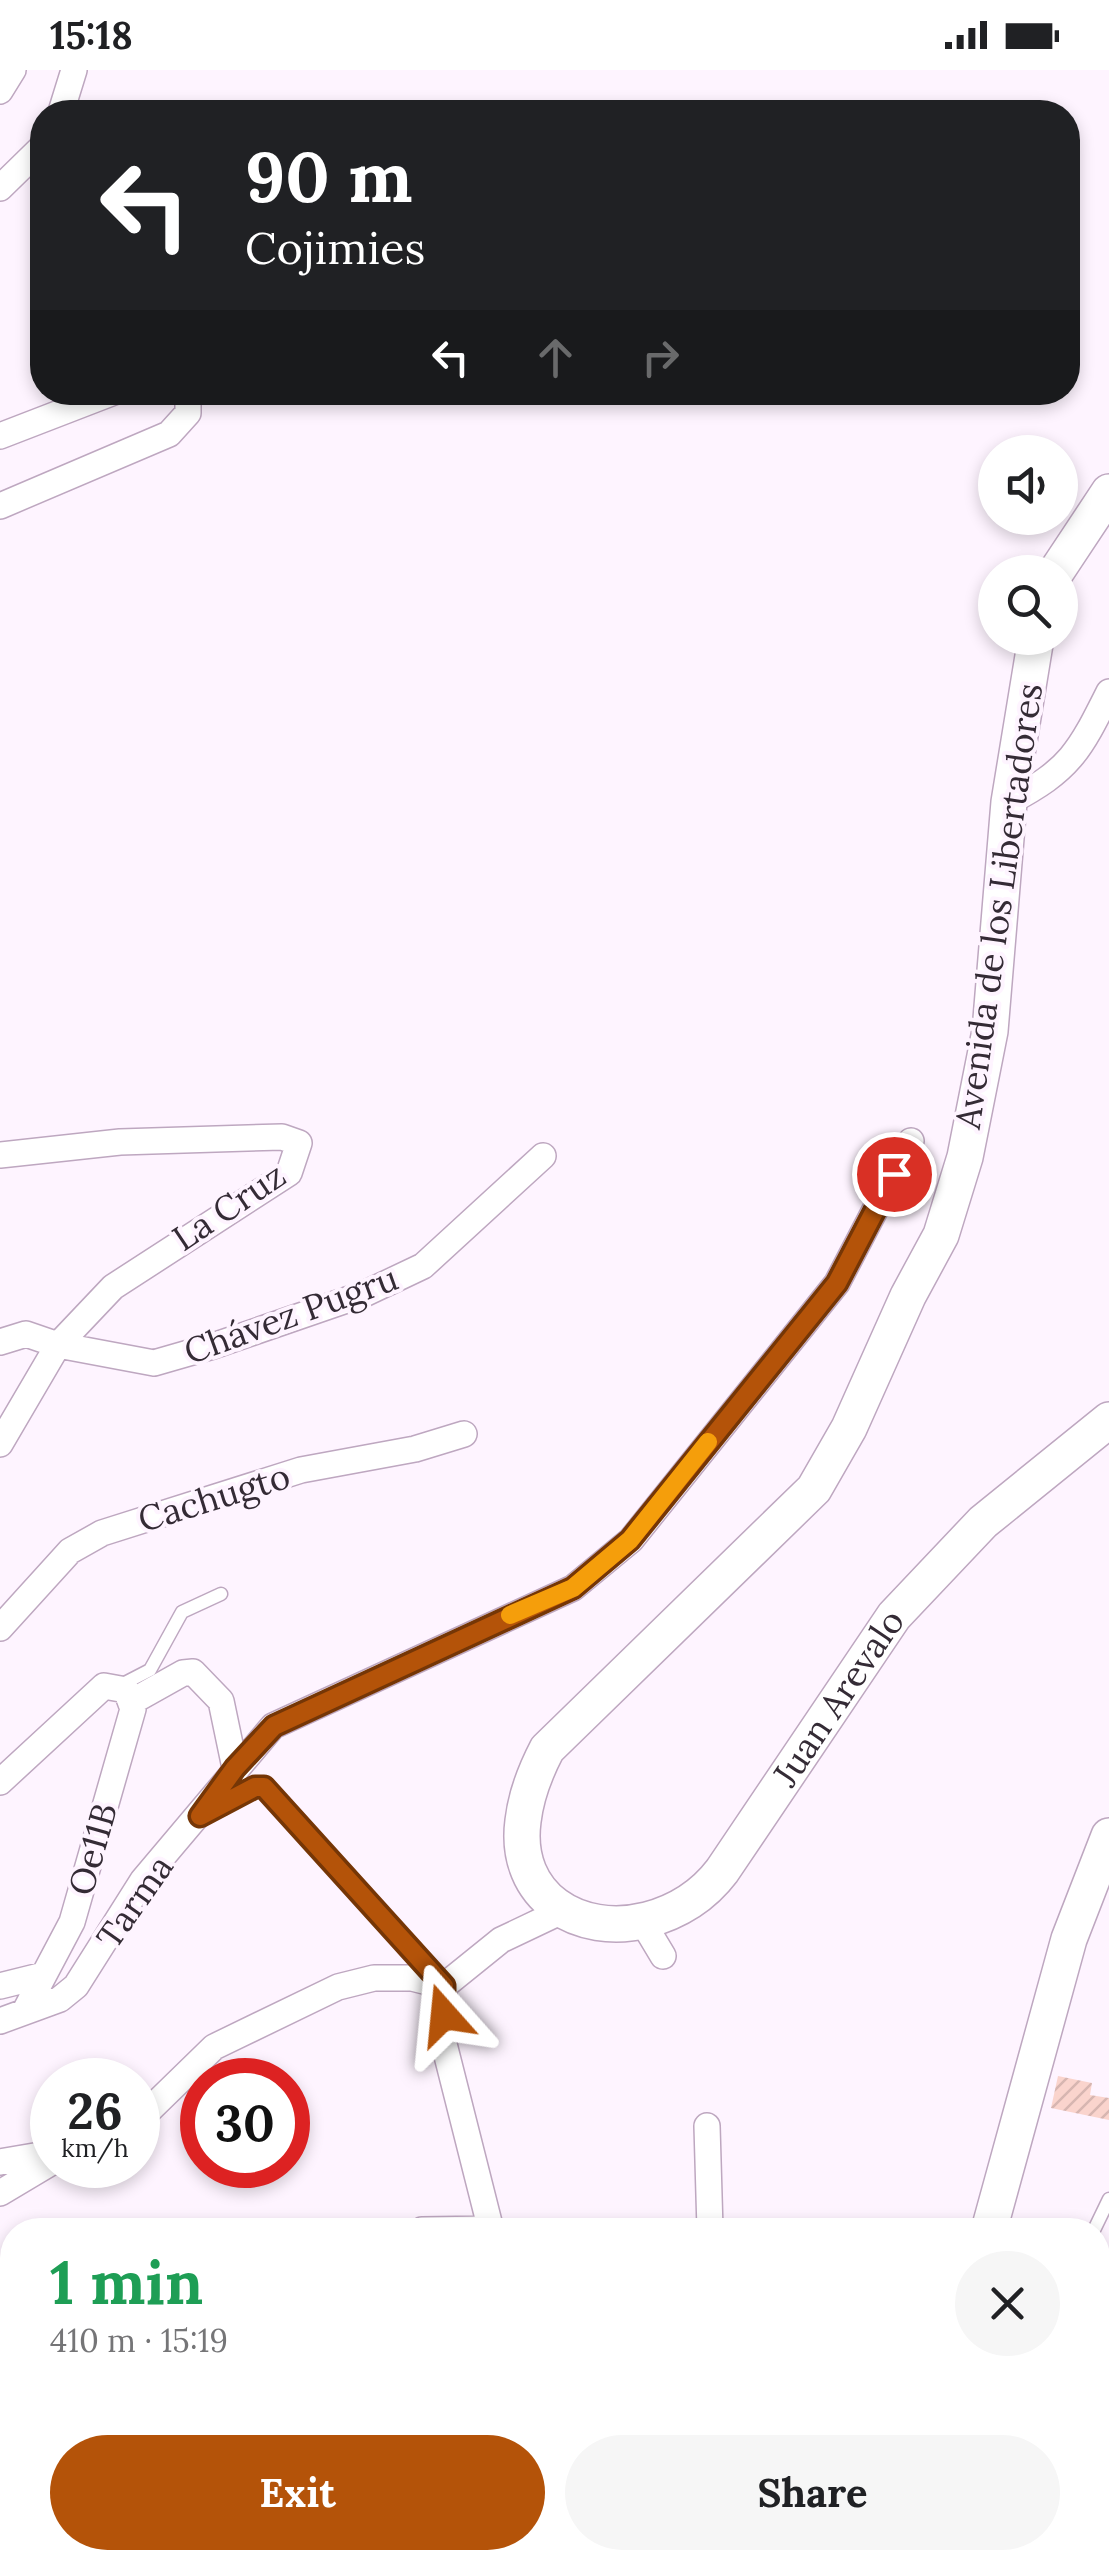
<!DOCTYPE html>
<meta charset="utf-8">
<style>
body{margin:0;font-family:Lora,serif;background:#f6f6f6;color:#202124;height:100vh;display:flex;flex-direction:column;font-size:38px;white-space:nowrap}
*{box-sizing:border-box;margin:0}
p{font-size:32px;color:#757577}
.icon{flex:none;width:55px;height:55px;fill:none;stroke:currentColor;stroke-width:2;stroke-linecap:round;stroke-linejoin:round}
.map{position:relative;flex:1;overflow:hidden}
.drawer{position:absolute;left:0px;top:2148px;width:1110px;height:352px;display:flex;flex-direction:column;background:#fff;border-radius:40px 40px 0 0;box-shadow:0 5px 15px #0003}
.drawer>*{flex:none}
.hud{position:absolute;left:30px;top:30px;width:1050px;height:305px;border-radius:40px;box-shadow:0 5px 15px #0003;background:#202124;color:#fff;overflow:hidden}
.buttons{position:absolute;left:978px;top:365px;display:grid;gap:20px}
.buttons a{display:grid;place-items:center;width:100px;height:100px;border-radius:50%;background:#fff;box-shadow:0 5px 15px #0003;font-size:50px}
.speed{position:absolute;left:30px;top:1988px;display:flex;gap:20px;font-size:50px;font-weight:700;text-align:center}
.speed>*{display:grid;place-content:center;width:130px;height:130px;border-radius:50%;background:#fff;box-shadow:0 5px 15px #0003;line-height:1}
.speed small{font-size:25px;font-weight:400}
.speed .limit{border:15px solid #d22;background:#fff;color:#111}
.pin{position:absolute;display:grid;place-items:center;width:85px;height:85px;color:#fff;margin:-42px;border:5px solid #fff;border-radius:50%;box-shadow:0 2px 10px #0007}
.me{position:absolute;width:110px;margin:-55px;rotate:342deg;stroke-linejoin:round;filter:drop-shadow(0 0 8px #0008)}
.turn{display:flex;align-items:center;gap:35px;height:210px;padding:0 50px;font-size:45px}
.turn .icon{width:130px;height:130px;stroke-width:2.5}
.turn b{display:block;font-size:70px;line-height:85px}
.lanes{display:flex;align-items:center;height:95px;padding:0 50px;background:#0003;justify-content:center;gap:50px;direction:ltr}
.lanes .off{opacity:.35}
.round{display:grid;place-items:center;flex:none;width:105px;height:105px;border-radius:52px;background:#f6f6f6}
.overview{display:flex;align-items:center;justify-content:space-between;height:170px;padding:0 50px}
h1{font-size:60px;font-weight:700;line-height:75px;color:#1e9e55}
.primary-button{display:flex;gap:20px;margin-top:auto;padding:20px 50px}
.primary-button a{flex:1;height:115px;border-radius:60px;background:#b45309;color:#fff;font-size:40px;font-weight:700;line-height:115px;text-align:center}
.primary-button a+a{background:#f6f6f6;color:#202124}
.status{display:flex;justify-content:space-between;align-items:center;height:70px;padding:0 50px;background:#fff;direction:ltr}
.status svg{height:28px;fill:currentColor}
.map>svg:first-child{display:block}
</style>
<div class="status"><b>15:18</b><svg viewBox="0 0 49 12"><path d="M0 12V9h3v3zM5 12V6h3v6zM10 12V3h3v9zM15 12V0h3v12zM26 1h20v11H26zM47 4h2v5h-2z"/></svg></div>
<div class="map">
<svg width="1109" height="2498" viewBox="0 0 1109 2498">
<defs>
<pattern id="building-hatch" width="6" height="6" patternUnits="userSpaceOnUse" patternTransform="scale(2.5)"><rect width="6" height="6" fill="#fad4cd"/><path d="M-1 1l2-2M0 6l6-6M5 7l2-2" fill="none" stroke="#d7b6b1"/></pattern>
</defs>
<rect width="100%" height="100%" fill="#fef4ff"/>
<path fill="url(#building-hatch)" d="M1058,2006L1092,2013L1090,2025L1109,2028V2050L1051,2038Z"/>
<g fill="none" stroke-linecap="round" stroke-linejoin="round">
<g stroke="#bea7c0" stroke-width="15">
<path id="lane" d="M121,1615L150,1600L182,1542L221,1524
M207,1743L255,1717H264L440,1911
M1094,2160L1109,2129"/>
</g>
<g stroke="#bea7c0" stroke-width="28">
<path id="street" d="M0,21L13,0
M61,42L74,0
M0,118L42,77
M0,366L114,322
M0,436L169,364L188,343V322
M1009,732C1070,700 1079,682 1109,622
M0,1085L120,1072L282,1067L299,1073L289,1103L113,1217L58,1275L0,1374
M0,1272L26,1264L58,1275L154,1293L213,1276L364,1224L423,1196L543,1086
M0,1558L70,1481L102,1463L301,1400L415,1379L464,1364
M133,1631L183,1603L193,1602L221,1631L235,1698
M0,1712L104,1616L126,1620L133,1639L72,1852L26,1939
M642,1851L663,1886
M0,1916L44,1905
M0,1951L60,1929L76,1916L143,1810L273,1656L573,1518L631,1470L837,1213L911,1071
M138,2051L214,1977L338,1917L374,1908H412L444,1916
M707,2056L710,2160
M0,2092L52,2083
M0,2123L52,2092
M422,2160L491,2159
M491,2160L444,1974V1916L501,1870L562,1841
M1098,2238L1109,2245
M0,2297L12,2296
M0,2450L12,2445
M554,2488L555,2498
M759,2488L762,2498"/>
</g>
<g stroke="#bea7c0" stroke-width="38">
<g id="secondary">
<path d="M1056,502L1109,422"/>
<path id="s1" d="M1036,568L1009,732L990,961L965,1087L941,1165L908,1226L849,1358L814,1419L547,1679C535,1702 526,1725 523,1751C513,1827 579,1867 647,1850C677,1842 703,1826 722,1801L894,1546L983,1452L1109,1350"/>
<path d="M989,2160L1069,1869L1109,1766"/>
<path d="M924,2498V2488"/>
</g>
</g>
<use href="#lane" stroke="#fff" stroke-width="12"/>
<use href="#street" stroke="#fff" stroke-width="25"/>
<use href="#secondary" stroke="#fff" stroke-width="35"/>
</g>
<g fill="none" stroke-linecap="round" stroke-linejoin="round">
<g stroke="#753606" stroke-width="25">
<path id="route" d="M444,1945V1916L264,1717H255L200,1746L235,1698L274,1656L573,1518L630,1470L837,1213L894,1104"/>
</g>
<use href="#route" stroke="#b45309" stroke-width="18"/>
<path stroke="#f59e0b" stroke-width="18" d="M510,1545L573,1518L630,1470L708,1372"/>
</g>
<g text-anchor="middle" stroke-width="8" stroke-linejoin="round" paint-order="stroke">
<g font-size="35" fill="#342b35" stroke="#fef4ff">
<text transform="translate(999 836) rotate(-82)" y="12">Avenida de los Libertadores</text>
<text transform="translate(229 1137) rotate(-34)" y="12">La Cruz</text>
<text transform="translate(291 1245) rotate(-20)" y="12">Chávez Pugru</text>
<text transform="translate(214 1428) rotate(-17)" y="12">Cachugto</text>
<text dy="12" stroke="none"><textPath href="#s1" startOffset="1830">Juan Arevalo</textPath></text>
<text transform="translate(93 1779) rotate(-74)" y="12">Oe11B</text>
<text transform="translate(135 1832) rotate(-55)" y="12">Tarma</text>
</g>
</g>
</svg>
<div class="buttons">
<a><svg class="icon" aria-label="sound" viewBox="0 0 24 24"><path d="M4 9h4l5-4v14l-5-4H4zM17 9q2 3 0 6"/></svg></a>
<a><svg class="icon" aria-label="search" viewBox="0 0 24 24"><circle cx="10" cy="10" r="6"/><path d="M15 15l6 6"/></svg></a>
</div>
<div class="speed"><div>26<small>km/h</small></div><div class="limit">30</div></div>
<div class="pin" style="left:894px;top:1104px;background:#d93025"><svg class="icon" aria-label="arrive" viewBox="0 0 24 24"><path d="M6 21V4h12l-3 4 3 4H6"/></svg></div>
<svg class="me" style="left:444px;top:1945px" viewBox="-20 -20 40 40"><path d="M0-17L14 15 0 8-14 15z" fill="#b45309" stroke="#fff" stroke-width="4"/></svg>
<div class="hud">
<div class="turn"><svg class="icon" aria-label="left" viewBox="0 0 24 24"><path d="M17 20v-9H6M10 6l-5 5 5 5"/></svg><div><b>90 m</b>Cojimies</div></div>
<div class="lanes"><svg class="icon" aria-label="left" viewBox="0 0 24 24"><path d="M17 20v-9H6M10 6l-5 5 5 5"/></svg><svg class="icon off" aria-label="ahead" viewBox="0 0 24 24"><path d="M12 20V5M6 11l6-6 6 6"/></svg><svg class="icon off" aria-label="right" viewBox="0 0 24 24"><path d="M7 20v-9h11M14 6l5 5-5 5"/></svg></div>
</div>
<section class="drawer">
<div class="overview"><div><h1>1 min</h1><p>410 m · 15:19</p></div><a class="round"><svg class="icon" aria-label="close" viewBox="0 0 24 24"><path d="M6 6l12 12M18 6L6 18"/></svg></a></div>
<div class="primary-button"><a>Exit</a><a>Share</a></div>
</section>
</div>
